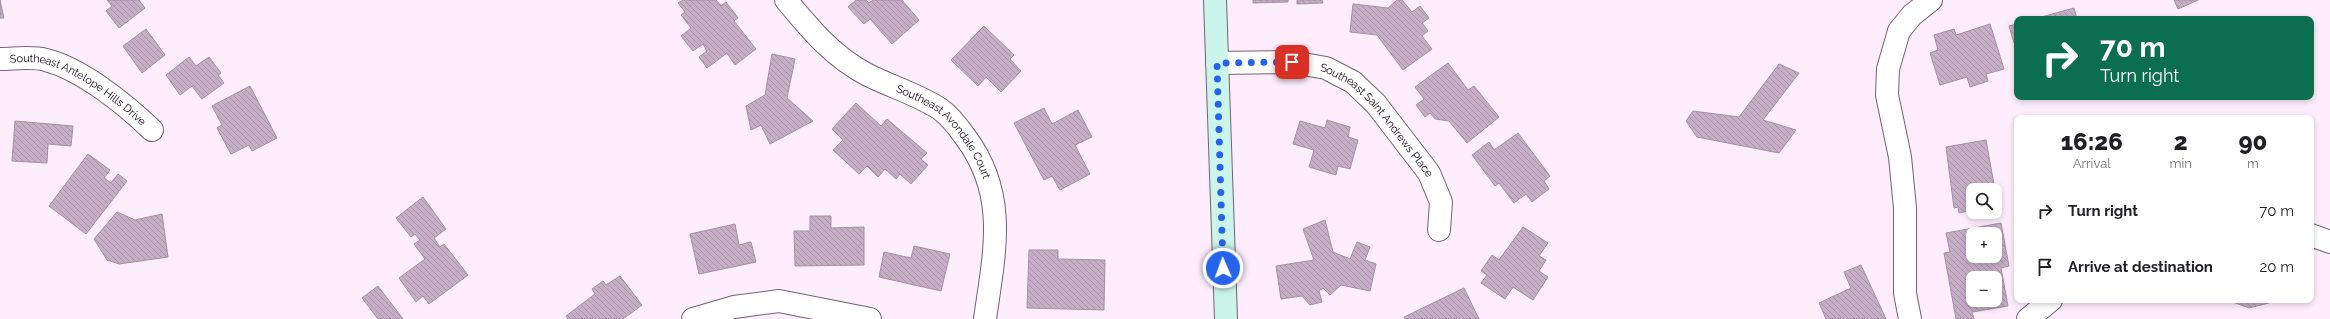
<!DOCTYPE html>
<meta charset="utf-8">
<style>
body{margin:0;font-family:Raleway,sans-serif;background:#f6f6f6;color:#202124;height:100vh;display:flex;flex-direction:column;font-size:15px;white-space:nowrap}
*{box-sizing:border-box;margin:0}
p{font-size:13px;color:#757577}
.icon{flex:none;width:22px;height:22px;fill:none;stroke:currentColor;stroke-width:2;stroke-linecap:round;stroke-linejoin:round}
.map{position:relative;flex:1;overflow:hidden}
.side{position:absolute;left:2014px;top:115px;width:300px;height:188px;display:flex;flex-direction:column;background:#fff;border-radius:8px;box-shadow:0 2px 6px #0003}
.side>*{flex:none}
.banner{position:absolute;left:2014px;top:16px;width:300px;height:84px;border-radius:8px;box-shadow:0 2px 6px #0003;background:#0b6e4f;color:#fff;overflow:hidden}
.fabs{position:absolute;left:1966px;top:183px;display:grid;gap:8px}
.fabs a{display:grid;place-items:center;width:36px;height:36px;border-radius:8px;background:#fff;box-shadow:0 2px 6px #0003;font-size:20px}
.pin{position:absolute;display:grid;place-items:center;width:34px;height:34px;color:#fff;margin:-17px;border-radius:8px;box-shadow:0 2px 6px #0006}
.me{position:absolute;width:44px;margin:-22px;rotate:358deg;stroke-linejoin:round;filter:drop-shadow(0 0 3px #0008)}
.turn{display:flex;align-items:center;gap:14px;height:84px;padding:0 20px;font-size:18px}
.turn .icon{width:52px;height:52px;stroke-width:2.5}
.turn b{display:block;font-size:28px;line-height:34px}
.eta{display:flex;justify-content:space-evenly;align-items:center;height:68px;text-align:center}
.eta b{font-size:24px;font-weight:800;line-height:28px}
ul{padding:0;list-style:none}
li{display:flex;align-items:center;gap:12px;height:56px;padding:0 20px}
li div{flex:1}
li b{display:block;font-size:15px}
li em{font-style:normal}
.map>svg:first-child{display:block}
</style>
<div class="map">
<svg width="2330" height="319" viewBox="0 0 2330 319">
<defs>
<pattern id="building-back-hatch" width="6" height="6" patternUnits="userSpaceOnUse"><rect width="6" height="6" fill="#c6aec7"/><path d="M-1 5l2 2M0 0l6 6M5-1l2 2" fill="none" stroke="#a994aa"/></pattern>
</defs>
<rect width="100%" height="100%" fill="#fdedfd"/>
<path fill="url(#building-back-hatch)" stroke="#a78fa7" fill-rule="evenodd" d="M0,0L4,18H0Z
M107,0H139L145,8L119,28L106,11L112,6Z
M683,0H716L721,6L726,2L738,18L734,21L756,49L735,65L727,53L707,68L699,57L707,51L703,44L693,51L681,36L691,28L681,15L685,12L678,3Z
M856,0H866L869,3L873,0H902L919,20L892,44L870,19L864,24L848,7Z
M1253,0H1288V2L1253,3Z
M1297,0H1322L1323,3L1297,4Z
M1397,0H1402L1412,12L1420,6L1429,18L1422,23L1428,31L1422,36L1432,49L1403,70L1377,35L1350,32L1353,4L1388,8Z
M2174,0H2198L2178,9Z
M2074,8L2077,19H2034Z
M1990,24L2004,69L1986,74L1988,81L1970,87L1967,77L1940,85L1930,53L1938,50L1934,35L1954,29L1956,35Z
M2017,24V42L2014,43L2009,26Z
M984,26L1014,55L1010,59L1021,71L1001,92L986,77L978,86L951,60Z
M146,29L165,55L142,73L123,46Z
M772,54L795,59L787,98L813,121L770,144L761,125L751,130L746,106L765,95Z
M189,57L196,66L209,57L221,73L218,75L224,83L202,99L192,86L180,95L166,75Z
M1448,63L1468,90L1474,86L1499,117L1467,143L1449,121L1435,119L1430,113L1425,117L1416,105L1424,99L1415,87Z
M1779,64L1799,73L1763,120L1796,130L1779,153L1697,137L1686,121L1693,111L1739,117Z
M250,86L277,138L252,151L249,145L231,154L217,128L222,125L212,106Z
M856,103L881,126L887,119L927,153L921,159L928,165L911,184L900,174L896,179L885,169L878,177L867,166L859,174L833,150L843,140L832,129Z
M1044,108L1052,124L1078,110L1092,137L1075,145L1090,174L1060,190L1052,176L1044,180L1014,123Z
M1327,120L1350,127L1348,137L1358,140L1350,169L1338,166L1336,175L1309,167L1314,150L1293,144L1300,121L1325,128Z
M15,121L73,126L71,146L48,144L47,163L12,161Z
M1518,133L1550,176L1544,181L1549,189L1532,202L1526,194L1514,203L1499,183L1495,186L1472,155L1489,142L1494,150Z
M1986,140L1995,190H1973V210L1959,213L1958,207L1954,208L1946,147Z
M88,154L110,170L104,178L111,183L118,174L127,181L86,234L49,206Z
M1995,192L1997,206L1995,207Z
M423,197L446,229L434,238L440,247L444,244L468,275L429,304L423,296L416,302L399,278L425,259L414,244L420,240L415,234L411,237L396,218Z
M117,212L135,220L162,214L168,257L119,264L107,260L94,239Z
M810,216H831V228L864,227V265L795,266L794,231H810Z
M1325,220L1333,252L1350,259L1357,242L1370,247L1365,260L1376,264L1370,291L1341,285L1330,295L1323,288L1319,291L1322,302L1310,305L1302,296L1281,299L1276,266L1314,260L1303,229Z
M2001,223L2009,266L2001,268L2008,306L1972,312L1974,319H1956L1944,253L1950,252L1946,233ZM1973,234H1995V256H1973ZM1973,278H1995V300H1973Z
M735,224L739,245L751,242L756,262L699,274L690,234Z
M1523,227L1548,243L1539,256L1546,260L1539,271L1548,277L1533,300L1513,287L1505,299L1481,283L1487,275L1481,271L1492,255L1499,260Z
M914,246L950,254L941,291L879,277L884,252L911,258Z
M1029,250H1058V259L1105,260L1104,310L1027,308Z
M1861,265L1886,319H1826L1819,303L1851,288L1844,272Z
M620,276L642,305L623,319H568L566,316L595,294L592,289L603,281L606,285Z
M378,286L403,319H378L362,298Z
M1464,288L1479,319H1405L1404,317Z
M2227,300H2280L2249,308Z"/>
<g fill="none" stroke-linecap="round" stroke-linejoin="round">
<g stroke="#766077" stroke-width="24">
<g id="minor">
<path id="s1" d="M786,0C811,30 833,57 868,75C892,87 917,94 940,109C950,116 959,128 966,138C1009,196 994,254 985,319"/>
<path id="s2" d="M0,59C14,59 32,56 46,60C82,69 126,105 152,130"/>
<path id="s3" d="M1217,63L1292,62L1326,68L1353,82L1376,104L1429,173L1441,202L1439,230"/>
<path d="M2311,235L2330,242"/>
<path d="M693,319L734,307L779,301L870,319"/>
<path d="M1910,319L1905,293V208L1900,157L1887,95L1888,69L1899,31L1912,15L1931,0"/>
<path d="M2028,319L2051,300"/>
</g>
</g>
<g stroke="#766077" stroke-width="24">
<path id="secondary" d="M1215,0L1226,319"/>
</g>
<use href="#minor" stroke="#fff" stroke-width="22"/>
<use href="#secondary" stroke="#cbf4eb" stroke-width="22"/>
</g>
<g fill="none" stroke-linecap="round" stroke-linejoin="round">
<path stroke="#2563eb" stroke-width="7" stroke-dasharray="0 12.6" d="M1223,268L1217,63L1292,62"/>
</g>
<g text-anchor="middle" stroke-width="3" stroke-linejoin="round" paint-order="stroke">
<g font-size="11" fill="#110911" stroke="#fff">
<text dy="4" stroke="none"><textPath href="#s2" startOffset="87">Southeast Antelope Hills Drive</textPath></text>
<text dy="4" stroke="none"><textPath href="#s3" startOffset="183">Southeast Saint Andrews Place</textPath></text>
<text dy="4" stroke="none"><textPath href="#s1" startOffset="210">Southeast Avondale Court</textPath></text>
</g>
</g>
</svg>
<div class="fabs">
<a><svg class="icon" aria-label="search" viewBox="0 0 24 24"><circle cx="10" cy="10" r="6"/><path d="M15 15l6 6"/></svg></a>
<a>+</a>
<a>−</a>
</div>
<div class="pin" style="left:1292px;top:62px;background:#d93025"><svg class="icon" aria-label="arrive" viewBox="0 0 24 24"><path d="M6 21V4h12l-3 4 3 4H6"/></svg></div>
<svg class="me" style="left:1223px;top:268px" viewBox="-20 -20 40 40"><circle r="17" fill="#2563eb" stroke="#fff" stroke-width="3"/><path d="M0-11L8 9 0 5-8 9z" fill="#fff"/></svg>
<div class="banner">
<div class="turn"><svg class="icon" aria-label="right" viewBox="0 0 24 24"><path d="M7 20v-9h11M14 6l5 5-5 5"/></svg><div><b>70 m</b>Turn right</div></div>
</div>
<section class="side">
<div class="eta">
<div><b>16:26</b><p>Arrival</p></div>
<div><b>2</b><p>min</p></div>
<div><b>90</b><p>m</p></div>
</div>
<ul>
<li><svg class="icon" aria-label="right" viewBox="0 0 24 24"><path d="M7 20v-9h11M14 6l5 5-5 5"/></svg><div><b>Turn right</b></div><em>70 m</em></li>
<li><svg class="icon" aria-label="arrive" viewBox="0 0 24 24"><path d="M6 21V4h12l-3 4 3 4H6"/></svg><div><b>Arrive at destination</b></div><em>20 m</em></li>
</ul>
</section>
</div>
